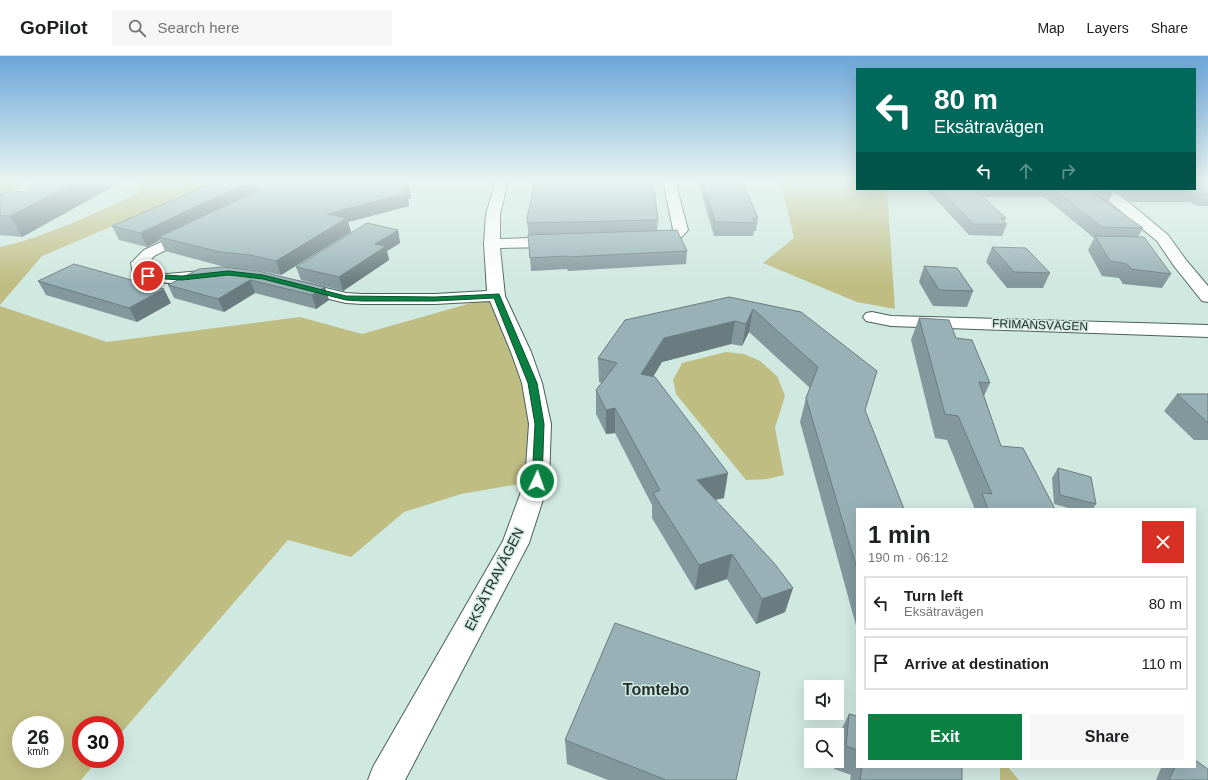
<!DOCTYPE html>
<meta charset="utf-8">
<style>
body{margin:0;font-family:Arial,sans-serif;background:#f6f6f6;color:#202124;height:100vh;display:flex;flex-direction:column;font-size:15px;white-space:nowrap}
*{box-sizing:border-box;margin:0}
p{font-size:13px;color:#757577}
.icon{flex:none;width:22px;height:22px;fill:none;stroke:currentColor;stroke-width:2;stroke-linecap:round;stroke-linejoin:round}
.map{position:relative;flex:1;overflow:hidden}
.drawer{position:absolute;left:856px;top:452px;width:340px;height:260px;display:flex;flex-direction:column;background:#fff;border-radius:0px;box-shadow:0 4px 16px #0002}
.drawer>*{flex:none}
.guide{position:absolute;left:856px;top:12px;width:340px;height:122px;border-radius:0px;box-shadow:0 4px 16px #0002;background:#00695c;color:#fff;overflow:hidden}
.controls{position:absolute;left:804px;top:624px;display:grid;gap:8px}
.controls a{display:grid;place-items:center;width:40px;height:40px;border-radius:0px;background:#fff;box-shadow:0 4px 16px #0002;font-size:20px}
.speed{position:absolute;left:12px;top:660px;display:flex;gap:8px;font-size:20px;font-weight:700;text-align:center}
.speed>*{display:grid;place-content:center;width:52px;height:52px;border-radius:50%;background:#fff;box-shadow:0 4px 16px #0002;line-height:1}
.speed small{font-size:10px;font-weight:400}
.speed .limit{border:6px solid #d22;background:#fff;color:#111}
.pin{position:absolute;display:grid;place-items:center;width:34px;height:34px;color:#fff;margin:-17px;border:2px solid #fff;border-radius:50%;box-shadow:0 1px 4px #0007}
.me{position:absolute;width:44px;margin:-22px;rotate:3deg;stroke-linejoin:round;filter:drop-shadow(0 0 3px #0008)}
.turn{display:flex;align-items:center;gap:14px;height:84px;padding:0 12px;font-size:18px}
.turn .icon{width:52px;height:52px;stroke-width:2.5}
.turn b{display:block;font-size:28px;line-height:34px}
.lanes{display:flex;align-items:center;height:38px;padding:0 12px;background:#0003;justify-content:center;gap:20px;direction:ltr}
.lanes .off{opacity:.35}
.round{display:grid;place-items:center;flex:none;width:42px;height:42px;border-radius:0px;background:#f6f6f6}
.headline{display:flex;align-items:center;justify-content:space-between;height:68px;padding:0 12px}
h1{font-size:24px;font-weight:700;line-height:30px}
.button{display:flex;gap:8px;margin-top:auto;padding:8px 12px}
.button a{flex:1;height:46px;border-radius:0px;background:#0b8043;color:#fff;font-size:16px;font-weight:700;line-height:46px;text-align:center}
.button a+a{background:#f6f6f6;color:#202124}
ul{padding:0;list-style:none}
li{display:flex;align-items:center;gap:12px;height:54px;margin:0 8px 6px;padding:0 4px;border:2px solid #e0e0e0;border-radius:0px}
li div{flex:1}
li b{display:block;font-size:15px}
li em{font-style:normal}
header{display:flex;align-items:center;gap:24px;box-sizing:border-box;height:56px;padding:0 20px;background:#fff;border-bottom:1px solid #e0e0e0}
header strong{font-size:19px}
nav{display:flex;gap:22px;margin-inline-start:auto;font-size:14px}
.search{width:280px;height:36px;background:#f6f6f6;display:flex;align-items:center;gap:10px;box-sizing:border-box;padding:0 14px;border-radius:0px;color:#757577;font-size:15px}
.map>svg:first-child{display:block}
</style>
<header>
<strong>GoPilot</strong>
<div class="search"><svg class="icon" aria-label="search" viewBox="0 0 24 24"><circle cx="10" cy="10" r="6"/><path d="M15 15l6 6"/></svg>Search here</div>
<nav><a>Map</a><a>Layers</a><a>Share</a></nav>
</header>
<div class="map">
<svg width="1208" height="724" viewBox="0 0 1208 724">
<rect width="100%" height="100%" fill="#cfe8e0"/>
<path fill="#bfbd82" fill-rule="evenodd" d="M0,125H31L0,140Z
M141,125H207L200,133L42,200L0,249V191C46,181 96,157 138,137Z
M778,125H857V133H887L895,253L857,246L763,207L794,182L781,128Z
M496,240L521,296L537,425L461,438L404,456L351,501L288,484L115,684V669H81V703H99L81,724H0V250L107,286L300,261L362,278ZM21,669H55V703H21Z
M726,296L744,298L760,305L777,320L785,340L775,372L784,419L767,423L746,424L676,338L673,324L682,307Z
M1000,711H1008L1019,724H1000Z"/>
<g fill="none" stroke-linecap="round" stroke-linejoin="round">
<g stroke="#496059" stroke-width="2">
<path id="street" d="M496,125H508L500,158V183L559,181L564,183L567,186L564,189L559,191L500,192L505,240L531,296L542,327L551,368L549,425L529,487L405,724H368L373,711L503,485L525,425L529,368L522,327L511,296L490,245L435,248H362L346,247L291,234L289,230L291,226L297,225L346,237L362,238H435L487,235L484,188L486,158Z
M663,125H675L688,174L678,185L651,188L646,186L643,183L646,180L669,178L673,173Z
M1094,133H1110L1131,148L1168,179L1186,204L1208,230V246L1202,245L1174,210L1157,185Z
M189,173L194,174L196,177L194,180L154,200L147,208L149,215L167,218L212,214L218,216L220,219L218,222C191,229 162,229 135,221L133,218L131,207L144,194Z
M872,256L891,260L1208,269V281L891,270L866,265L863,261L866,257Z"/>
</g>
<use href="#street" fill="#fff" fill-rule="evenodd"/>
</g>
<path fill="#83989d" d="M39,125H123L22,181L0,179V139L28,136Z
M217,125H258L260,134L299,130H409L411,143H408L409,150L348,166L351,176L281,219L256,214L225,211L165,195L160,184L147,191L119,184L112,170Z
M698,125H742L758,162L756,175H754L753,180H714Z
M1208,125V150H1197L1190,146H1131L1113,133H1195Z
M926,133H1110L1113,136L1108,146H1107L1143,172L1138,181L1171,218L1162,232L1123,228L1119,222L1102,220L1088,194L1094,182L1044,141H983L1006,162L1004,166L1007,168L1002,180L969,179Z
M527,162L658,164L657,175L687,195L686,208L568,215L567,213L531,215Z
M398,174L400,187L387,195L389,204L343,235L301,224L296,211Z
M992,191L1050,217L1043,232H1007L986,206Z
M924,210L973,235L967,251L933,250L919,226Z
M199,213L325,231L329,244L316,253L255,237L224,256L174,242L168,229Z
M38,225L171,247L137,266L46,239Z
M729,241L801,256L865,354L857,453V573L800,366L806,342L810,332L749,276L742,290L731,288L662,306L653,321L724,442L715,444L793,532L785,556L756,568L727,523L695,534L652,462V449L615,377L606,378L596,358V334L602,327L599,326L598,302Z
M919,262L956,282L990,327L984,340L1001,390L1055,453H973L974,451L947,384L935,382L911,284Z
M1177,338H1208V384H1194L1164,355Z
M1058,412L1096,448L1093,453H1072L1054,448L1052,422Z
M849,658L857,660V711H962V724H850L851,719L834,713L835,705H837V682Z
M565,684L736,724H608L567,708Z
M1162,711H1195L1208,724H1156L1161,712Z"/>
<path fill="#6a7c7f" d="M78,125H123L22,181L10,160Z
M251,125H258L261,135L159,181L160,184L147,191L140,177Z
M409,130L411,143H408L409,150L348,166L351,176L281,219L276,205L327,158L399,132Z
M398,174L400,187L387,195L389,204L343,235L339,221L375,188Z
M250,224L255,237L224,256L218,243Z
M325,231L329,244L316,253L312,239Z
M164,233L171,247L137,266L129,252Z
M753,253L749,276L742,290L746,268Z
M735,265L731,288L662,306L640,342L641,318L664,282Z
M615,352V377L606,378V354Z
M728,417L724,442L693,448L697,424Z
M732,498L727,523L695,534L699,509Z
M793,532L785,556L756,568L762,543Z"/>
<path fill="#98b1b6" stroke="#6a7c7f" d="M39,125H78L10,160L0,159V139L9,135L28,136Z
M217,125H251L140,177L112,170Z
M310,125H403L409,130L399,132L407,137L327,158L347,162L276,205L250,199L220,196L159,181L276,126L299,130Z
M535,125H653L658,164L527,167V162Z
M703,125H742L758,162H753L755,167L715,166Z
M1195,125H1208V139H1203L1196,135H1137L1133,133H1195Z
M940,133H974L1006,162H1001L1007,168H973Z
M1053,133H1110L1113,136H1092L1143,172L1102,171Z
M367,167L398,174L375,188L386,190L339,221L296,211Z
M677,174L687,195L567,201V200L530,202L528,179Z
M1095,180L1144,181L1171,218L1131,213L1127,208L1110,205Z
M992,191L1026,192L1050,217L1014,216Z
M74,208L164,233L129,252L38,225Z
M924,210L957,212L973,235L939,234Z
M223,211L258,215L325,231L312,239L250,224L218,243L168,229L199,213Z
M729,241L801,256L877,315L865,354L904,453H857V513L806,342L818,311L753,253L746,268L735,265L664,282L641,318L655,321L728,417L697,424L774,507L793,532L762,543L732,498L699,509L653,437L660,434L615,352L606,354L596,334L617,307L598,302L625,264Z
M919,262L949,264L956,282L972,284L990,327L979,326L1001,390L1023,392L1055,453H988L982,437L992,438L958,360L945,358Z
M1177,338H1208V366H1207Z
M1058,412L1091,421L1096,448L1060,439Z
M615,567L760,616L736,724H666L565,684Z
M849,658L857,660V694L846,690Z
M1195,704L1208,713V724H1169L1175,711H1195Z
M862,711H962V724H860Z"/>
<linearGradient id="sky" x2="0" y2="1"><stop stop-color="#6ba6d9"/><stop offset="0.55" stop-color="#e9f5f1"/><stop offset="1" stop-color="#e9f5f1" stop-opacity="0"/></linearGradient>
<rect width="1208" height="227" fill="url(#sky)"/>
<path fill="#0b8043" stroke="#07532c" d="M228,215L263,219L346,240L435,241L499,238L537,327L544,368L542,425L541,428H534L532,425L535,368L528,327L494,242L435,245H362L346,244L263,223L238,220L228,219L182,224L148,222L144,220L148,218L182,220Z"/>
<g text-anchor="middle" stroke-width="3" stroke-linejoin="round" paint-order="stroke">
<g font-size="12" fill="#242e2b" stroke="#cfe8e0">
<text transform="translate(1040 269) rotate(2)" y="4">FRIMANSVÄGEN</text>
</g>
<g font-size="14" fill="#242e2b" stroke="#cfe8e0">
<text transform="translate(494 523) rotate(-63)" y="5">EKSÄTRAVÄGEN</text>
</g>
<g font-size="16" font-weight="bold" fill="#242e2b" stroke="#cfe8e0">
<text x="656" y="639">Tomtebo</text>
</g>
</g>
</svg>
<div class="controls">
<a><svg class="icon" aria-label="sound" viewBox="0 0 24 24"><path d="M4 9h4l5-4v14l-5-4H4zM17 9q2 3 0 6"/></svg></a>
<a><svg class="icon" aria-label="search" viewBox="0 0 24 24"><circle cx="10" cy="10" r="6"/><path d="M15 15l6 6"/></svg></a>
</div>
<div class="speed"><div>26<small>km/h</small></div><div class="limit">30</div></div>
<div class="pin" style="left:148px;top:220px;background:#d93025"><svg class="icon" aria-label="arrive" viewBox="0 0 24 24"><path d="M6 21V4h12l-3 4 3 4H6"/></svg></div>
<svg class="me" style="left:537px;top:425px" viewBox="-20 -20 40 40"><circle r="17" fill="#0b8043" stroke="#fff" stroke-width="3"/><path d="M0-11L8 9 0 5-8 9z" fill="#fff"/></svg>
<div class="guide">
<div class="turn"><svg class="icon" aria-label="left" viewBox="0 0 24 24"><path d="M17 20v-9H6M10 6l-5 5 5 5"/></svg><div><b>80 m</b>Eksätravägen</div></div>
<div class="lanes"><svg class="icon" aria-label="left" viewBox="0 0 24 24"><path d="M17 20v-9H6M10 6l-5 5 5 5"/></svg><svg class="icon off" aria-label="ahead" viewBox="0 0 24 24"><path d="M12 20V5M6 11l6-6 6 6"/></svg><svg class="icon off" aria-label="right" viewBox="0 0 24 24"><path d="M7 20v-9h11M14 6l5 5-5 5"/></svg></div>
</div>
<section class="drawer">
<div class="headline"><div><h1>1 min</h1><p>190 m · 06:12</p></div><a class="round" style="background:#d93025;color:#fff"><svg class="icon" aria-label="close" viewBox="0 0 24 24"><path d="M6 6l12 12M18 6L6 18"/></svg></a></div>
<ul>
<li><svg class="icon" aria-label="left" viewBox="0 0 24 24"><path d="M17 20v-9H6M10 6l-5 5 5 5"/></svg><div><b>Turn left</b><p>Eksätravägen</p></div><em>80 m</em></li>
<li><svg class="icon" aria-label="arrive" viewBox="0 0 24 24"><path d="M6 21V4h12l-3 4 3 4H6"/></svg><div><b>Arrive at destination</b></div><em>110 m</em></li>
</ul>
<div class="button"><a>Exit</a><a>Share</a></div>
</section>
</div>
